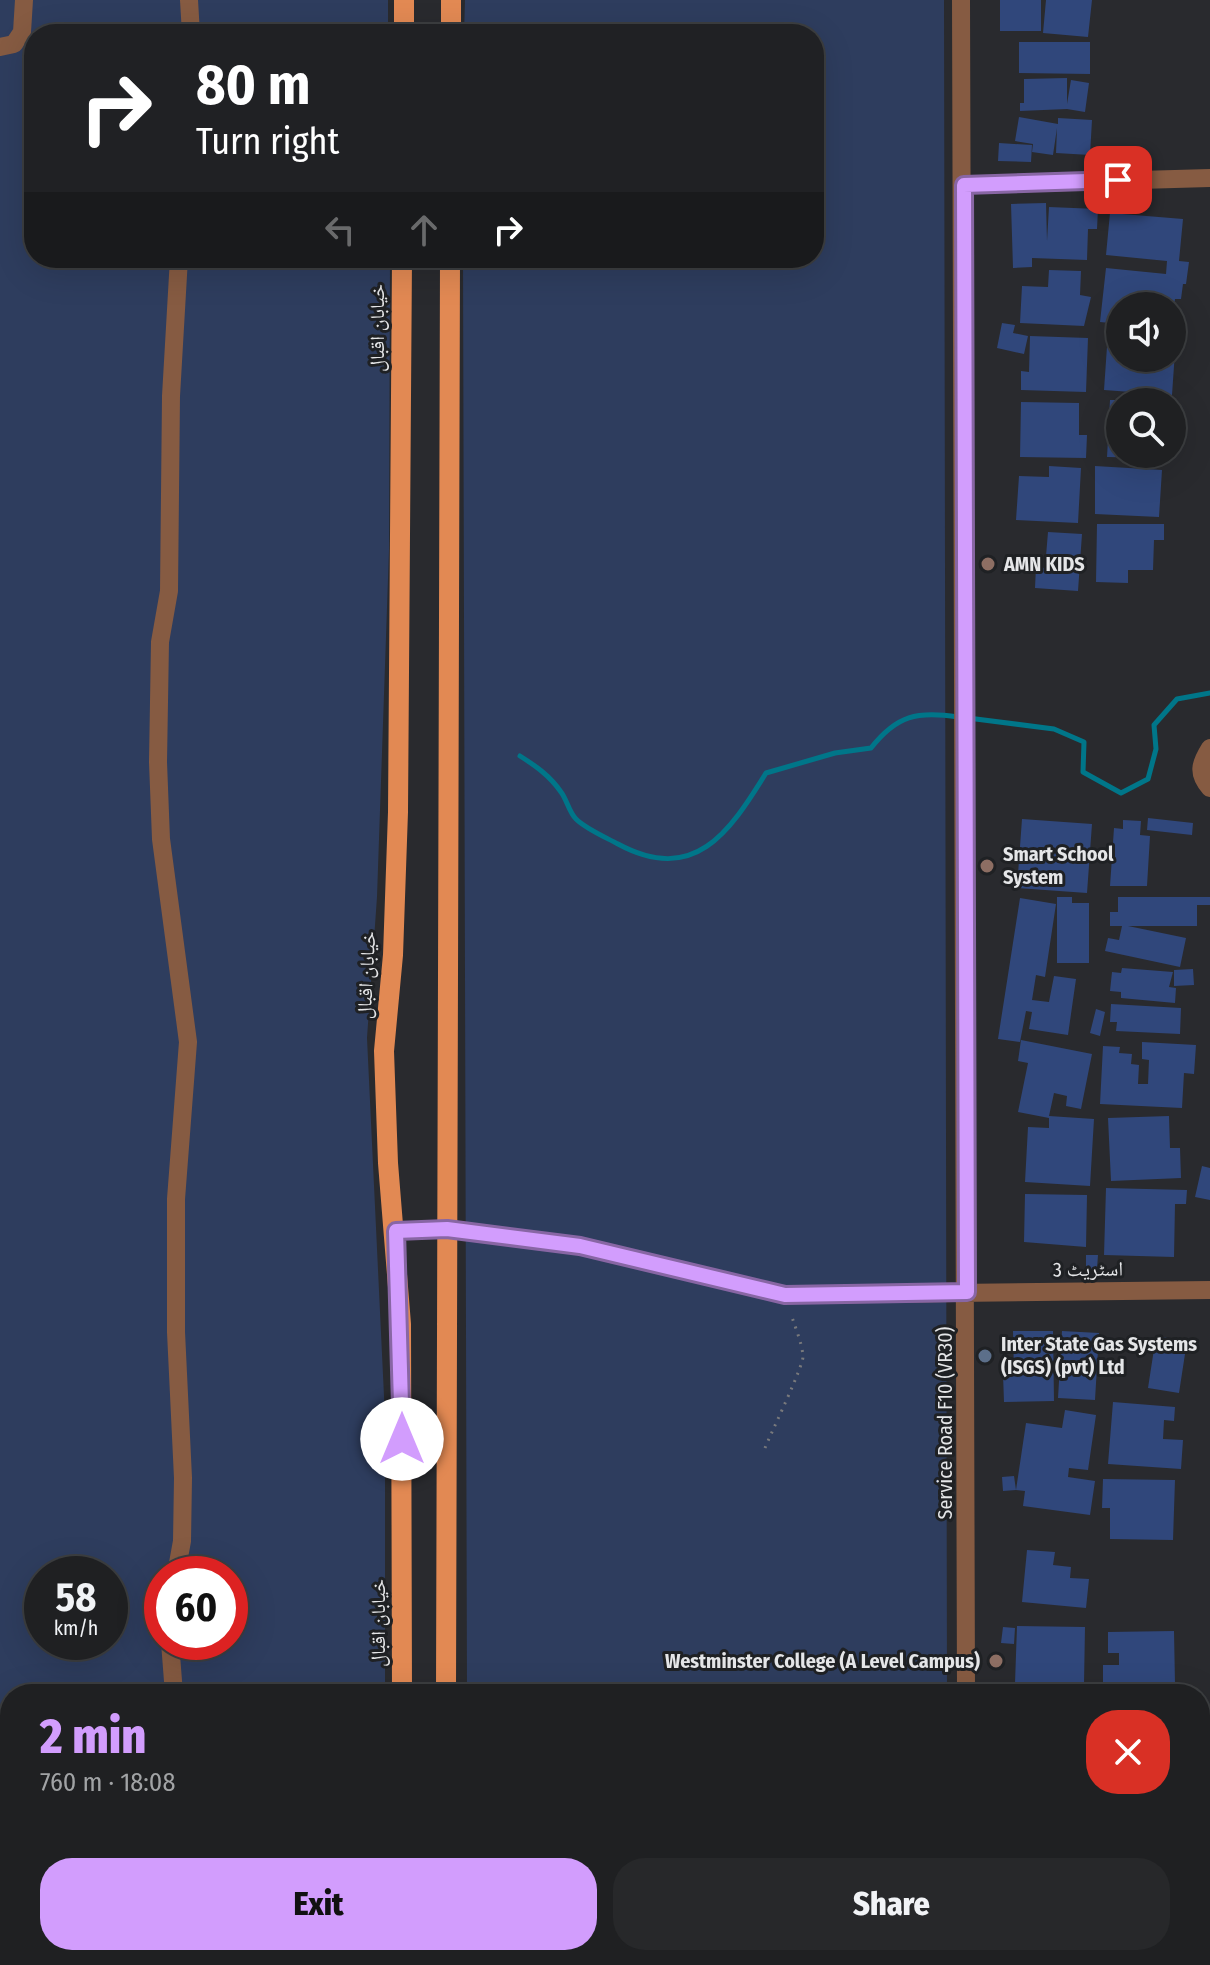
<!DOCTYPE html>
<meta charset="utf-8">
<style>
body{margin:0;font-family:"Fira Sans Condensed","Noto Naskh Arabic",sans-serif;background:#27282a;color:#f1f3f6;height:100vh;display:flex;flex-direction:column;font-size:30px;white-space:nowrap}
*{box-sizing:border-box;margin:0}
p{font-size:26px;color:#a1a3a5}
.icon{flex:none;width:44px;height:44px;fill:none;stroke:currentColor;stroke-width:2;stroke-linecap:round;stroke-linejoin:round}
.map{position:relative;flex:1;overflow:hidden}
.sheet{position:absolute;left:0px;top:1684px;width:1210px;height:282px;display:flex;flex-direction:column;background:#1f2022;border-radius:32px 32px 0 0;box-shadow:0 8px 32px #0002,0 0 0 2px #3c3e40}
.sheet>*{flex:none}
.banner{position:absolute;left:24px;top:24px;width:800px;height:244px;border-radius:32px;box-shadow:0 8px 32px #0002,0 0 0 2px #3c3e40;background:#202124;color:#fff;overflow:hidden}
.fabs{position:absolute;left:1106px;top:292px;display:grid;gap:16px}
.fabs a{display:grid;place-items:center;width:80px;height:80px;border-radius:50%;background:#1f2022;box-shadow:0 8px 32px #0002,0 0 0 2px #3c3e40;font-size:40px}
.speed{position:absolute;left:24px;top:1556px;display:flex;gap:16px;font-size:40px;font-weight:700;text-align:center}
.speed>*{display:grid;place-content:center;width:104px;height:104px;border-radius:50%;background:#1f2022;box-shadow:0 8px 32px #0002,0 0 0 2px #3c3e40;line-height:1}
.speed small{font-size:20px;font-weight:400}
.speed .limit{border:12px solid #d22;background:#fff;color:#111}
.pin{position:absolute;display:grid;place-items:center;width:68px;height:68px;color:#fff;margin:-34px;border-radius:16px;box-shadow:0 4px 12px #0006}
.me{position:absolute;width:88px;margin:-44px;rotate:0deg;stroke-linejoin:round;filter:drop-shadow(0 0 6px #0008)}
.turn{display:flex;align-items:center;gap:28px;height:168px;padding:0 40px;font-size:36px}
.turn .icon{width:104px;height:104px;stroke-width:2.5}
.turn b{display:block;font-size:56px;line-height:68px}
.lanes{display:flex;align-items:center;height:76px;padding:0 40px;background:#0003;justify-content:center;gap:40px;direction:ltr}
.lanes .off{opacity:.35}
.round{display:grid;place-items:center;flex:none;width:84px;height:84px;border-radius:32px;background:#27282a}
.summary{display:flex;align-items:center;justify-content:space-between;height:136px;padding:0 40px}
h1{font-size:48px;font-weight:800;line-height:60px;color:#d29dfd}
.button{display:flex;gap:16px;margin-top:auto;padding:16px 40px}
.button a{flex:1;height:92px;border-radius:32px;background:#d29dfd;color:#111;font-size:32px;font-weight:800;line-height:92px;text-align:center}
.button a+a{background:#27282a;color:#f1f3f6}
.map>svg:first-child{display:block}
</style>
<div class="map">
<svg width="1210" height="1965" viewBox="0 0 1210 1965">
<rect width="100%" height="100%" fill="#292a2e"/>
<path fill="#2e3d5e" fill-rule="evenodd" d="M0,0H388V34H34V258H390L389,550L377,897L367,1038L385,1417V1694H10V1956H384V1965H0ZM42,1574H110V1642H42ZM162,1574H230V1642H162Z
M465,0H944L947,1694H467L463,258H814V34H464Z
M467,1956H948V1965H467Z"/>
<g fill="none" stroke-linecap="round" stroke-linejoin="round">
<path stroke="#007689" stroke-width="5" d="M968,718L1054,729L1084,742L1083,772L1121,793L1148,779L1156,749L1154,725L1177,699L1210,693
M520,756C536,766 550,776 561,792C567,800 569,812 576,819C586,829 605,837 618,844C694,885 729,833 766,773L835,753L871,748C897,715 917,711 958,717"/>
</g>
<path fill="#30477b" d="M1000,0H1041V31H1000Z
M1046,0H1092L1088,37L1043,33Z
M1019,42H1090V74L1019,73Z
M1067,78V104L1071,80L1089,83L1085,112L1067,109L1020,111V103H1024V79Z
M1019,117L1058,124V118L1092,120L1090,155L1056,153L1057,128L1053,155L1032,152L1033,144L1015,141Z
M999,143L1032,145L1031,162L998,161Z
M1046,203L1047,241L1049,207L1098,209L1097,229H1088L1087,260L1032,258V267L1013,268L1011,204Z
M1110,213L1183,219L1179,261L1189,262L1186,284H1183L1181,299H1175L1174,306H1120V324L1100,322L1106,268L1166,274L1167,261L1106,255Z
M1049,270L1081,271L1080,295L1091,297L1084,326L1020,323L1022,286L1048,287Z
M1002,323L1015,325L1013,333L1028,336L1024,354L997,348Z
M1108,332L1120,333V358H1172V337H1176L1172,395L1104,390Z
M1030,336L1088,338L1086,392L1021,390V371L1029,372Z
M1110,400H1120V418H1109Z
M1021,402L1079,403V435H1087L1086,458L1020,457Z
M1108,439L1120,440V454H1152V458L1107,457Z
M1049,466L1081,468L1078,523L1016,520L1019,476L1049,477Z
M1095,466L1162,470L1159,517L1095,514Z
M1097,524H1164V540H1154L1153,570H1128V583L1096,582Z
M1048,532L1082,534L1078,591L1035,588L1036,567L1045,568Z
M1148,818L1193,823L1192,835L1147,830Z
M1022,819L1092,824L1087,893L1017,888Z
M1123,820L1141,821L1140,835L1150,836L1147,886H1110L1114,828L1123,829Z
M1057,897H1072V903H1089V963H1057Z
M1118,897H1210V905H1197V926H1128L1186,938L1180,967L1105,951L1108,938L1119,940L1122,926H1110V912H1118Z
M1020,898L1056,904L1045,977L1036,975L1032,1000L1049,1002L1054,976L1076,979L1068,1035L1029,1029L1032,1012L1026,1011L1020,1042L998,1039Z
M1122,968L1173,972L1169,987L1176,988L1175,1003L1121,998V992L1110,991L1112,972L1121,973Z
M1193,969L1194,985L1174,986V970Z
M1111,1004L1181,1008L1180,1034L1116,1031L1117,1022H1110Z
M1096,1009L1105,1012L1100,1036L1090,1033Z
M1021,1040L1092,1054L1081,1109L1066,1106L1067,1096L1054,1093L1049,1116L1094,1119L1090,1186L1025,1182L1028,1127L1049,1128V1118L1018,1112L1028,1063L1018,1061Z
M1142,1042L1196,1045L1194,1074L1184,1073L1182,1108L1100,1104L1103,1046L1120,1047L1119,1053L1132,1054L1131,1064L1139,1065L1138,1084H1148L1149,1060L1142,1059Z
M1169,1116L1170,1148H1180L1181,1178L1111,1181L1108,1118Z
M1202,1166L1210,1168V1200L1195,1197Z
M1106,1188L1187,1190L1186,1204H1175L1174,1257L1104,1255Z
M1025,1194L1087,1195L1086,1247L1024,1242Z
M1086,1255H1098L1097,1269H1086Z
M1013,1331H1053L1054,1401L1004,1402L1003,1374H1014Z
M1062,1331L1099,1333L1095,1400L1058,1398Z
M1156,1336L1187,1341L1179,1393L1148,1388Z
M1113,1402L1175,1407L1174,1421L1164,1420L1163,1439L1183,1440L1181,1469L1108,1464Z
M1065,1410L1096,1415L1088,1470L1069,1468L1068,1477L1095,1481L1090,1515L1023,1506L1025,1491L1016,1490L1026,1423L1062,1428Z
M1014,1476L1016,1490L1003,1491L1002,1477Z
M1103,1479L1175,1480L1173,1540L1110,1539V1508H1102Z
M1027,1550L1055,1552L1053,1565L1071,1567L1070,1578L1089,1579L1086,1608L1022,1602Z
M1017,1626L1085,1627L1084,1684L1015,1683Z
M1003,1627L1015,1628L1014,1644L1001,1643Z
M1174,1631L1175,1684L1103,1687V1665H1119V1653H1108V1632Z"/>
<g fill="none" stroke-linecap="round" stroke-linejoin="round">
<path stroke="#78797c" stroke-width="3" stroke-dasharray="2 6" stroke-linecap="butt" d="M765,1448C771,1433 804,1365 803,1356C802,1343 795,1327 791,1314"/>
<path stroke="#865b42" stroke-width="18" d="M189,0L191,34
M961,0L966,1694
M0,47L14,44L22,32L24,0
M964,185L1210,178
M1210,748C1200,764 1197,773 1210,788
M396,1231L447,1229L580,1246L785,1295L1210,1290
M176,1574L182,1541L183,1478L176,1332V1199L188,1042L161,839L158,762L160,642L169,591L171,396L179,258
M170,1642L174,1694
M186,1956L187,1965
M966,1965V1956"/>
<path stroke="#e28953" stroke-width="20" d="M404,34V0
M451,34V0
M402,258L398,812L393,955L384,1051L388,1163L401,1324L402,1694
M446,1694L450,258
M403,1956V1965
M445,1965V1956"/>
</g>
<g fill="none" stroke-linecap="round" stroke-linejoin="round">
<g stroke="#8866a4" stroke-width="20">
<path id="route" d="M402,1439L396,1231L447,1229L580,1246L785,1295L967,1292L964,185L1118,180"/>
</g>
<use href="#route" stroke="#d29dfd" stroke-width="14"/>
</g>
<g fill="#8d6e63" stroke="#1f2124" stroke-width="3">
<circle cx="988" cy="564" r="8"/>
<circle cx="987" cy="866" r="8"/>
<circle cx="996" cy="1661" r="8"/>
</g>
<circle fill="#5c6f8a" stroke="#1f2124" stroke-width="3" cx="985" cy="1356" r="8"/>
<g text-anchor="middle" stroke-width="6" stroke-linejoin="round" paint-order="stroke">
<g font-size="20" fill="#e5e6e8" stroke="#1f2124">
<text transform="translate(377 328) rotate(-90)" y="7">خیابان اقبال</text>
<text transform="translate(366 975) rotate(-87)" y="7">خیابان اقبال</text>
<text transform="translate(1088 1269) rotate(-1)" y="7">اسٹریٹ 3</text>
<text transform="translate(945 1423) rotate(-90)" y="7">Service Road F10 (VR30)</text>
<text transform="translate(378 1623) rotate(-90)" y="7">خیابان اقبال</text>
</g>
<g font-size="20" font-weight="bold" fill="#e5e6e8" stroke="#1f2124" text-anchor="start">
<text x="1004" y="571">AMN KIDS</text>
<text x="1003" y="861">Smart School<tspan x="1003" dy="23">System</tspan></text>
<text x="1001" y="1351">Inter State Gas Systems<tspan x="1001" dy="23">(ISGS) (pvt) Ltd</tspan></text>
<text x="980" y="1668" text-anchor="end">Westminster College (A Level Campus)</text>
</g>
</g>
</svg>
<div class="fabs">
<a><svg class="icon" aria-label="sound" viewBox="0 0 24 24"><path d="M4 9h4l5-4v14l-5-4H4zM17 9q2 3 0 6"/></svg></a>
<a><svg class="icon" aria-label="search" viewBox="0 0 24 24"><circle cx="10" cy="10" r="6"/><path d="M15 15l6 6"/></svg></a>
</div>
<div class="speed"><div>58<small>km/h</small></div><div class="limit">60</div></div>
<div class="pin" style="left:1118px;top:180px;background:#d93025"><svg class="icon" aria-label="arrive" viewBox="0 0 24 24"><path d="M6 21V4h12l-3 4 3 4H6"/></svg></div>
<svg class="me" style="left:402px;top:1439px" viewBox="-20 -20 40 40"><circle r="19" fill="#fff"/><path d="M0-13L10 11 0 6-10 11z" fill="#d29dfd"/></svg>
<div class="banner">
<div class="turn"><svg class="icon" aria-label="right" viewBox="0 0 24 24"><path d="M7 20v-9h11M14 6l5 5-5 5"/></svg><div><b>80 m</b>Turn right</div></div>
<div class="lanes"><svg class="icon off" aria-label="left" viewBox="0 0 24 24"><path d="M17 20v-9H6M10 6l-5 5 5 5"/></svg><svg class="icon off" aria-label="ahead" viewBox="0 0 24 24"><path d="M12 20V5M6 11l6-6 6 6"/></svg><svg class="icon" aria-label="right" viewBox="0 0 24 24"><path d="M7 20v-9h11M14 6l5 5-5 5"/></svg></div>
</div>
<section class="sheet">
<div class="summary"><div><h1>2 min</h1><p>760 m · 18:08</p></div><a class="round" style="background:#d93025;color:#fff"><svg class="icon" aria-label="close" viewBox="0 0 24 24"><path d="M6 6l12 12M18 6L6 18"/></svg></a></div>
<div class="button"><a>Exit</a><a>Share</a></div>
</section>
</div>
